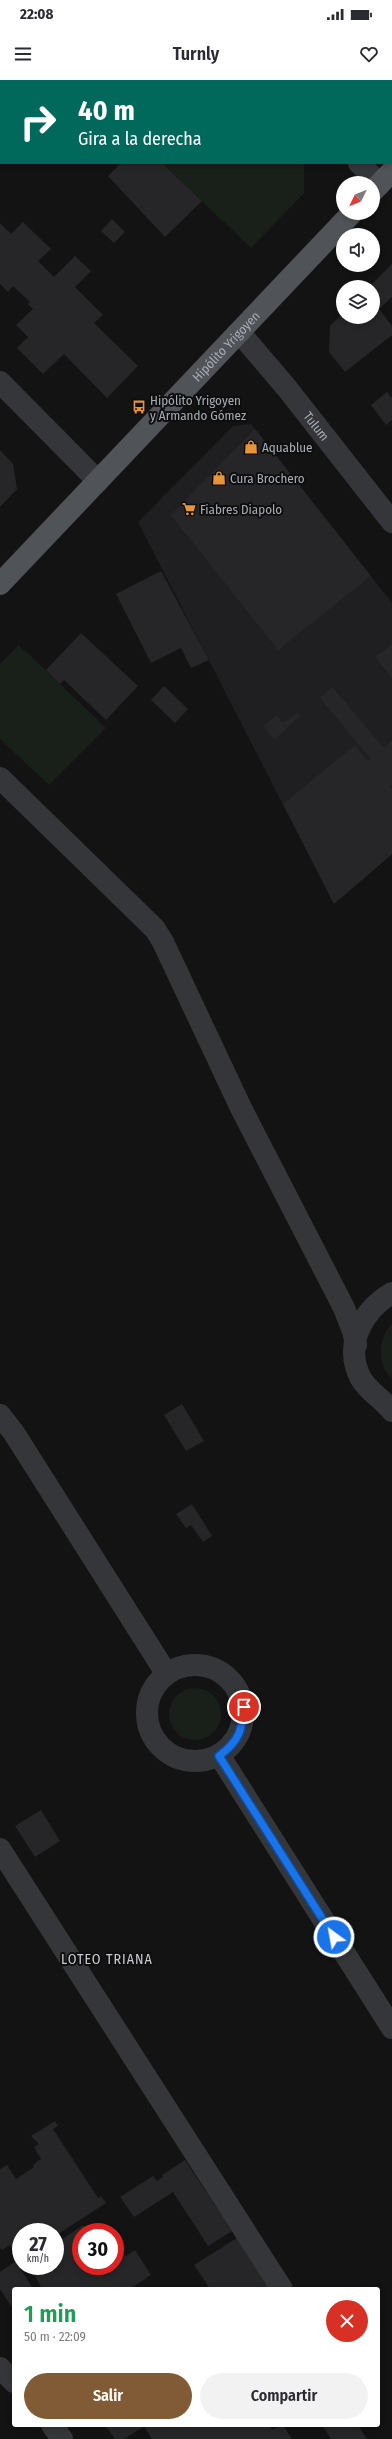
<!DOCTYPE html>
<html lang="es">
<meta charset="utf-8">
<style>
body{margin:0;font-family:"Fira Sans Condensed",sans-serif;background:#f2f2f3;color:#2b2b33;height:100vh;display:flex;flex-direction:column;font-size:15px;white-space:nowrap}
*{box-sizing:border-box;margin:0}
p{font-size:13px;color:#7c7c81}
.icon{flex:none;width:22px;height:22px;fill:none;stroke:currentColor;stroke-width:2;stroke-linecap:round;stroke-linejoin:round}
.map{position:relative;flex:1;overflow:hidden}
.drawer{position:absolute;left:12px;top:2207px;width:368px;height:140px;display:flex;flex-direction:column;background:#fff;border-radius:4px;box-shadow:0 2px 6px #0003}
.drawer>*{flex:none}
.hud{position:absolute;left:0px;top:0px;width:392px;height:84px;box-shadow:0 2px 6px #0003;background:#00695c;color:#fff;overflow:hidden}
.needle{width:26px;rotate:227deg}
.buttons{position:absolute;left:336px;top:96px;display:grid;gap:8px}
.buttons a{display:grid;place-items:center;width:44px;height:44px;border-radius:50%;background:#fff;box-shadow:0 2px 6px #0003;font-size:20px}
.speed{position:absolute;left:12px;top:2143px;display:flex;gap:8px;font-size:20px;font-weight:700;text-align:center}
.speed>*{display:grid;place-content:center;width:52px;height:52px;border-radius:50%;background:#fff;box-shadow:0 2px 6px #0003;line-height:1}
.speed small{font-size:10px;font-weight:400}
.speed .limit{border:6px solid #d22;background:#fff;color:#111}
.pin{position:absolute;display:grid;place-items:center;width:34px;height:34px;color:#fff;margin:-17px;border:2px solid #fff;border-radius:50%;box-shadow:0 1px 4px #0007}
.me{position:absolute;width:44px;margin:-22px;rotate:328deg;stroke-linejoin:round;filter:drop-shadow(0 0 3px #0008)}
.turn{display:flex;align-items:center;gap:14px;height:84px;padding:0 12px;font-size:18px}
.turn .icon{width:52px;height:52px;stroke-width:2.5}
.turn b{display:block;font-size:28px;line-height:34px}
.round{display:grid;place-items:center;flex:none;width:42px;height:42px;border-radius:21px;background:#f2f2f3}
.head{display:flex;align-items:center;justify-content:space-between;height:68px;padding:0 12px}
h1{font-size:24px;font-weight:600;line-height:30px;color:#1e9e55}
.cta{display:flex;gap:8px;margin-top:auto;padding:8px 12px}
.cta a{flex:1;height:46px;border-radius:24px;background:#805b35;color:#fff;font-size:16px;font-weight:600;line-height:46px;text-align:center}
.cta a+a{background:#f2f2f3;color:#2b2b33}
.status{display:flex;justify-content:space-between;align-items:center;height:28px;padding:0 20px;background:#fff;direction:ltr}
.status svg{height:11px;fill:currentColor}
header{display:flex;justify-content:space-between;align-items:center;height:52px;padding:0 12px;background:#fff;font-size:18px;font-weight:600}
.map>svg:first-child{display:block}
</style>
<div class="status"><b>22:08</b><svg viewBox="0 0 49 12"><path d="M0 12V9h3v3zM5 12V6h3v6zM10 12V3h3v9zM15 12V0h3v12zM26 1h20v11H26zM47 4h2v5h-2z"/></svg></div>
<header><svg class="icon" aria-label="menu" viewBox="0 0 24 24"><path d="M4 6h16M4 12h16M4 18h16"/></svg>Turnly<svg class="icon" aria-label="heart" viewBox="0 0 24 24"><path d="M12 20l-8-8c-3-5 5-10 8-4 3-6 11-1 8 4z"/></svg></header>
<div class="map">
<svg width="392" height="2359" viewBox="0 0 392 2359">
<rect width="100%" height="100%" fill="#131314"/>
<path fill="#1f1f21" d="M251,344L392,523V774L334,824L138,442L233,346Z"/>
<path fill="#191f19" d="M74,0H222L223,1H75Z
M162,83H304V113L251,168Z
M19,565L106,648L49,705L0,659V584Z
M392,1243V1298C376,1284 378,1258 392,1243Z
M169 1634a26 26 0 1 1 52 0a26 26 0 1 1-52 0Z"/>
<path fill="#262628" d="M121,83H162L202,121L165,157L108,96Z
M112,139L125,152L114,163L101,151Z
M23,142L51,169L38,181L54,197L75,176L91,191L75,207L103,235L94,243L138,286L107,318L64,274L43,294L17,268L28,257L16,245L33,229L28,224L30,222L13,206L8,212L0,204V143L11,154Z
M392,184V217L379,229L392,246V255L345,292L329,272L330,246L343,233V237H373V207H369Z
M387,312L392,318V340L386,345L371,325Z
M255,349L371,496L278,570L171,435Z
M0,370L13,384L17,409L0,427Z
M161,491L209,580L191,588L181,568L151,583L116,514Z
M81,553L138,606L106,640L64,600L60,604L46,590Z
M392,564V598L375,577Z
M164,606L188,629L175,643L151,620Z
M332,607L384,668L392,661V705L390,706L392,709V774L334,824L283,724L355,665L368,681L371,679L320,618Z
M297,633L300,636L274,660L264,646L277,635L283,643Z
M182,1324L204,1361L186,1371L164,1335Z
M192,1424L212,1456L203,1462L191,1445L186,1448L176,1434Z
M41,1730L60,1761L35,1777L15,1746Z
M55,2041L58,2046L53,2049L98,2118L101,2116L106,2123L55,2156V2152H21L19,2179L10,2165L2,2170L0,2168V2089L7,2085L16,2099L34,2087L33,2085L41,2079L34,2067L39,2064L31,2056Z
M185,2080L232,2151L208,2166L173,2112L134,2137L120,2117L153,2096L157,2101L163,2097L162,2095Z
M83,2145L88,2152H81V2186H115V2183L135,2170L151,2195L133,2207L134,2209H36L41,2206L28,2186H55V2164Z
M237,2158L270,2209H210L194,2185Z
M16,2181L33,2209H14V2223L11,2226L0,2209V2192Z
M105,2345H141L143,2347L124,2359H115Z
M146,2345H269L272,2350L283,2345L292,2359H152L144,2346Z
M322,2345H358L367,2359H331Z"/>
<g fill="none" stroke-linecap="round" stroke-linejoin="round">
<g stroke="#343639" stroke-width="22">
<path d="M276,0L277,1"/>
<path d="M359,83L380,104"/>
<path id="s1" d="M239,252L286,307L392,442"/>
<path d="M0,302L98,401"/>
<path d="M0,698L155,849L163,862L241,1028L344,1228L353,1251L356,1265"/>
<path d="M392,1213C363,1230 344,1264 360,1297C368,1312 382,1318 392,1331"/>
<path d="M0,1335L14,1353L166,1593"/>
<circle cx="195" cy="1633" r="48"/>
<path d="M219,1675L392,1948"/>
<path d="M0,1769L282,2209"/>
<path d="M0,2288L14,2302"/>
<path d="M52,2345L62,2359"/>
</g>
<g stroke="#505358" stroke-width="22">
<path d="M373,111L392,91"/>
<path id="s2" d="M0,504L352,133"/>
</g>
</g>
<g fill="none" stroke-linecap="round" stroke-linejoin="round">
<g stroke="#114b97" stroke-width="10">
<path id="route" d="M244,1627C242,1651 239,1661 219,1676L334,1857"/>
</g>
<use href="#route" stroke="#1a73e8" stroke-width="7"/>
</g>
<defs>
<g id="bus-bare" transform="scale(1.08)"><path d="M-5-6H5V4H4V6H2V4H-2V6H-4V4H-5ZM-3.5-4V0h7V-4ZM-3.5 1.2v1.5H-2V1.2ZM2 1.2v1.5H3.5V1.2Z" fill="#e89537" stroke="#0e0e0f" stroke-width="2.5" paint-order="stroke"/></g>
<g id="shop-bare" transform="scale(1.08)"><path d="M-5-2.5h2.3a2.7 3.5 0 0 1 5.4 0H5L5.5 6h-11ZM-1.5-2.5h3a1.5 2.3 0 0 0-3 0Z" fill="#e89537" stroke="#0e0e0f" stroke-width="2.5" paint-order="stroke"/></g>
<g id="supermarket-bare" transform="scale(1.08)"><path d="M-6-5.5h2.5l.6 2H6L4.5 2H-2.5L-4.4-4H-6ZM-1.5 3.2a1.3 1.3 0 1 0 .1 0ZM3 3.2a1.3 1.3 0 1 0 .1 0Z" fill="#e89537" stroke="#0e0e0f" stroke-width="2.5" paint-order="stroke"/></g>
</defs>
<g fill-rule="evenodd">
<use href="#bus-bare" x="139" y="327"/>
<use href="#shop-bare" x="251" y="367"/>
<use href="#shop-bare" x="219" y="398"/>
<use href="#supermarket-bare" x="189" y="429"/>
</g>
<g text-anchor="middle" stroke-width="4" stroke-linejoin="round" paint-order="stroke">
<g font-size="13" fill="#a5acb4" stroke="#0e0e0f">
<text dy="5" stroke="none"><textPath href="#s2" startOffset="328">Hipólito Yrigoyen</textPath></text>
<text dy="5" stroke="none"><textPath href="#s1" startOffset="122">Tulum</textPath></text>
</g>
<g font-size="13" fill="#a5acb4" stroke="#0e0e0f" text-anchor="start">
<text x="150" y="325">Hipólito Yrigoyen<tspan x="150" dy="15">y Armando Gómez</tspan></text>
<text x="262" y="372">Aquablue</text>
<text x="230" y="403">Cura Brochero</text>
<text x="200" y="434">Fiabres Diapolo</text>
</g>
<g font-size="14" letter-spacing="1" fill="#c6cad0" stroke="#0e0e0f">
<text x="107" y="1884">LOTEO TRIANA</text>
</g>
</g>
</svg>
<div class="buttons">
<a><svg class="needle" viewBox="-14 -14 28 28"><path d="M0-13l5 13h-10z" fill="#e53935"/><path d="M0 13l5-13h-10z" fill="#7c7c81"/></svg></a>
<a><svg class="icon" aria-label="sound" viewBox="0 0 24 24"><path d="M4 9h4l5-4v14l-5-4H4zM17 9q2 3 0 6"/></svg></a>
<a><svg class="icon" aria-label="layers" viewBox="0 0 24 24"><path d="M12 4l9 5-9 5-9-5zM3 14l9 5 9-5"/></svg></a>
</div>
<div class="speed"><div>27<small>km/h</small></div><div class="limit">30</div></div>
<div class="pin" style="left:244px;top:1627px;background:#d93025"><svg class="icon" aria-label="arrive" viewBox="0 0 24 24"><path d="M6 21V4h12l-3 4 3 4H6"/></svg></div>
<svg class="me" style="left:334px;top:1857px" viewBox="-20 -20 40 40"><circle r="17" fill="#1a73e8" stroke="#fff" stroke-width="3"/><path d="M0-11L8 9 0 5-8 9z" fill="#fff"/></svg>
<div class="hud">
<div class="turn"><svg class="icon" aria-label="right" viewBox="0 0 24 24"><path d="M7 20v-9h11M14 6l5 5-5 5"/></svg><div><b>40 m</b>Gira a la derecha</div></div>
</div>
<section class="drawer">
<div class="head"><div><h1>1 min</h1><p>50 m · 22:09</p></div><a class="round" style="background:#d93025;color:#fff"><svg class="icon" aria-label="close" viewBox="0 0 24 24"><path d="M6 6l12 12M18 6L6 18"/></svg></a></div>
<div class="cta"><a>Salir</a><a>Compartir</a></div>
</section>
</div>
